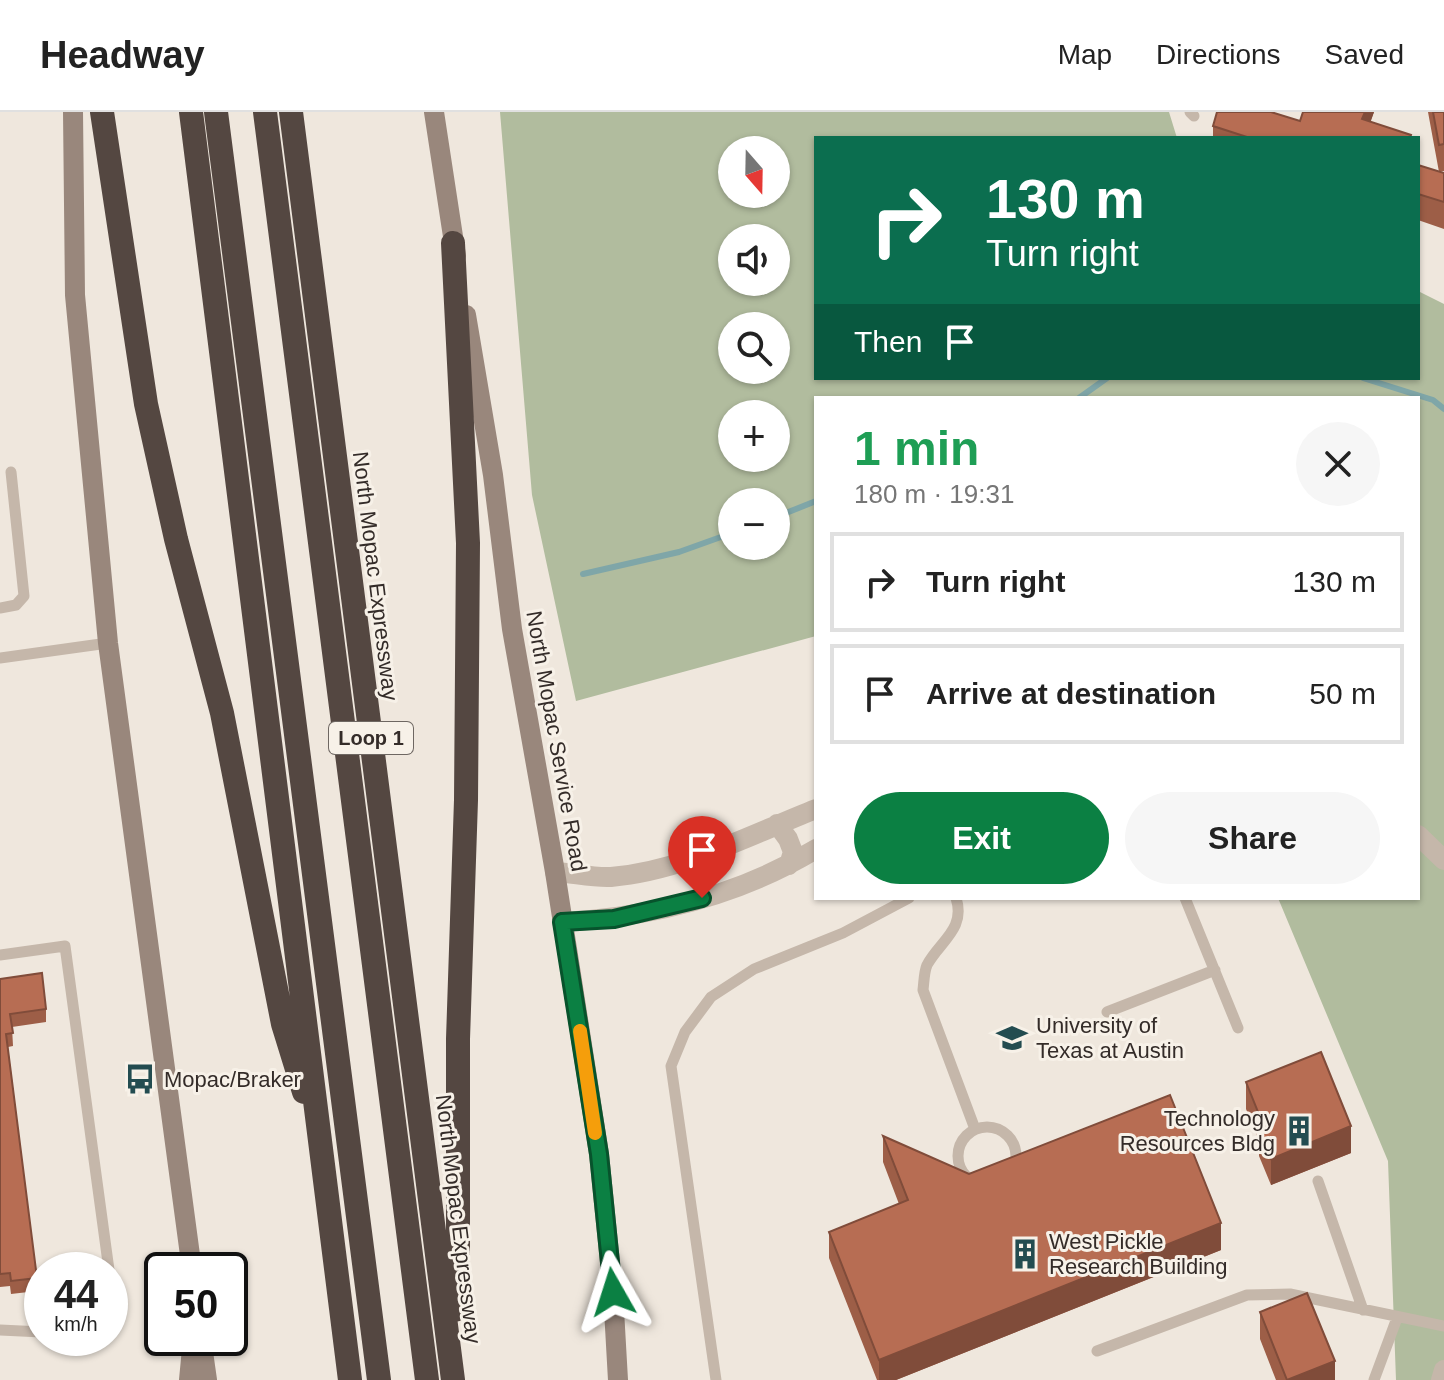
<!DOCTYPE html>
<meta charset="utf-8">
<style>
body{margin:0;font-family:Arial,sans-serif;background:#f6f6f6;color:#222;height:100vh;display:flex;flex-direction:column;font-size:30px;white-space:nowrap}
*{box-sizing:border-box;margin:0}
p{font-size:26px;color:#767676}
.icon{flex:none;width:44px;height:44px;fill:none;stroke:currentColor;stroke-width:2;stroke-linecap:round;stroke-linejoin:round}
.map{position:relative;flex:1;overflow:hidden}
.panel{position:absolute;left:814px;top:284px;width:606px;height:504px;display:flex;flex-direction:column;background:#fff;border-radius:0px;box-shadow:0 2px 6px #0004}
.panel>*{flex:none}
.guide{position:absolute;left:814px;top:24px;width:606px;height:244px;border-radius:0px;box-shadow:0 2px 6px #0004;background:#0b6e4f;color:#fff;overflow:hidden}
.needle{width:52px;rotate:160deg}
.controls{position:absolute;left:718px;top:24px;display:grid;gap:16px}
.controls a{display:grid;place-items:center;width:72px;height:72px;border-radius:50%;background:#fff;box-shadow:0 2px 6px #0004;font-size:40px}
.speed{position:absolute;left:24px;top:1140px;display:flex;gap:16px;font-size:40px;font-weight:700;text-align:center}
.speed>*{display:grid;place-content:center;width:104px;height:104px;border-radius:50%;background:#fff;box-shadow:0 2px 6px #0004;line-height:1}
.speed small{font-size:20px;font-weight:400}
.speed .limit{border:4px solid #111;border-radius:12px;background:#fff;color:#111}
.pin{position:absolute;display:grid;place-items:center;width:68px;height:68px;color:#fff;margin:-82px -34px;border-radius:50% 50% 50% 0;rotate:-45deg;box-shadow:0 0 8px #0007}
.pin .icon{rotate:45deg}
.me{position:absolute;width:88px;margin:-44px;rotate:354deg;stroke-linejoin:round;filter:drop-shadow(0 0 6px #0008)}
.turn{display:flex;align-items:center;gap:28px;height:168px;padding:0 40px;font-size:36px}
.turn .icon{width:104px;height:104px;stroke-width:2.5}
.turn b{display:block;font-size:56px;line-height:68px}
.then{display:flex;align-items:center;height:76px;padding:0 40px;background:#0003;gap:16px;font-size:30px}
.round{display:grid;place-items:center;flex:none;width:84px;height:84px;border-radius:42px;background:#f6f6f6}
.head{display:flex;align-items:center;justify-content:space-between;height:136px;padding:0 40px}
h1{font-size:48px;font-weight:600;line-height:60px;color:#1e9e55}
.primary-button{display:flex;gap:16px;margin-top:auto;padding:16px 40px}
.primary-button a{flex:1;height:92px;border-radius:48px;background:#0b8043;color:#fff;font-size:32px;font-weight:600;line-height:92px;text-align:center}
.primary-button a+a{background:#f6f6f6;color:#222}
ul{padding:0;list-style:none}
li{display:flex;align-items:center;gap:24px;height:100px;margin:0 16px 12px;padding:0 24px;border:4px solid #e0e0e0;border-radius:0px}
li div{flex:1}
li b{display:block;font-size:30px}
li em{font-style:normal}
header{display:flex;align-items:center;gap:48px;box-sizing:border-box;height:112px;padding:0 40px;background:#fff;border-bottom:2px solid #e0e0e0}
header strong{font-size:38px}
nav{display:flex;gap:44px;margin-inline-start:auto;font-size:28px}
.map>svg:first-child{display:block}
</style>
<header>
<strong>Headway</strong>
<nav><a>Map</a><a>Directions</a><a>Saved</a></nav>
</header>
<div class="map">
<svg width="1444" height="1268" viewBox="0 0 1444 1268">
<rect width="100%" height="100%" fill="#efe7dd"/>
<path fill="#b1bc9e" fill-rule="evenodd" d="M500,0H1169L1177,26H816V266H1418V179L1444,192V1268H1396L1388,1049L1278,786H1418V286H816V524L576,589L532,383ZM732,38H776V82H732ZM732,126H776V170H732ZM732,214H776V258H732ZM732,302H776V346H732ZM732,390H776V434H732Z"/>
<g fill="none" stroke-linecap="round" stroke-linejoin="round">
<path stroke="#7fa6a8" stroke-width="6" d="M1363,266L1433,288L1444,297
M1079,286L1107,266
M776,405L816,389
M583,462L679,440L732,421"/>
<path stroke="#c5b7aa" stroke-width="11" d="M1190,0L1194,4
M0,496L16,493L24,484L11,360
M0,546L108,531
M956,786C966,817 940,829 927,853C924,860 924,870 923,878L975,1017
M1185,786L1238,916
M0,843L65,834L109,1158
M1107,900L1215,858
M958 1044a29 29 0 1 1 58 0a29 29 0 1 1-58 0Z
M1318,1069L1363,1198
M110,1165V1179
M0,1218L42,1220
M1097,1239L1247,1183L1290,1182L1444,1214
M716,1268L671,954L685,920L711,885L754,857L843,821L909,786
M1374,1268L1397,1206"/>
<path stroke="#c5b7aa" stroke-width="20" d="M777,712L788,727L793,740L789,753
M1418,723L1444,748
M555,760C573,761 593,766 611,765C682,759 750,723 816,697
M562,810C651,805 740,783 816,737
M1441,1268L1444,1258"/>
<path stroke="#99877c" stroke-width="20" d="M73,0L75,183L108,531L192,1158
M434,0L456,144
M466,203L493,363L512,517L555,760L599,1042L613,1180L618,1268
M201,1226L207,1268
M189,1268L193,1226"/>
<path stroke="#544741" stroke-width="24" d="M102,0L146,292L176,427L222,601L283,912L304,980
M191,0L350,1268
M216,0L379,1268
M265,0L427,1268
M291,0L453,1268
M453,131L468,431L466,688L458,927V1146L455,1198"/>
</g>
<path fill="#9d5e47" d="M1303,0H1374L1370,10L1411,26H1213V14L1300,9Z
M1428,0H1444V59L1439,60Z
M1418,53L1444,61V117L1418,108Z
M0,867L46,897V910L12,915L13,934L8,935L37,1166V1179L11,1182L10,1174L0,1175Z
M1246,970L1351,1041L1271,1073L1259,1044V1029L1246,997Z
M883,1024L969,1062L1221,1138L896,1268H877L829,1146V1120L899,1092L883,1050Z
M1260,1200L1335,1268H1276L1260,1227Z"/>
<path fill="#804c3a" d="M1365,0H1374L1365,26L1362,7Z
M1351,1014V1041L1271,1073V1047Z
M1221,1111V1138L896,1268H879V1248Z
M1335,1249V1268H1287Z"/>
<path fill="#b76d53" stroke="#804c3a" stroke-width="2" d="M1217,0H1271L1300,9L1303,0H1365L1362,7L1411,23L1410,26H1250L1213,14Z
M1433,0H1444V32L1439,33Z
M1418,53L1444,61V90L1418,82Z
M42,861L46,897L10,902L13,921L6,922L37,1166L11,1169L10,1161L0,1162V867Z
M1321,940L1351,1014L1271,1047L1259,1017L1264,1015L1246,970Z
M1170,983L1221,1111L879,1248L829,1120L908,1088L883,1024L969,1062Z
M1307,1181L1335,1249L1287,1268L1260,1200Z"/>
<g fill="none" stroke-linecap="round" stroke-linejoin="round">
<g stroke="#07532c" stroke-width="20">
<path id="route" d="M613,1180L599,1042L562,810L614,807L702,786"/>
</g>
<use href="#route" stroke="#0b8043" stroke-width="14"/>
<path stroke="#f59e0b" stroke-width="14" d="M580,919L595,1021"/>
</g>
<defs>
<g id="university-bare" transform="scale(2.4)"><path d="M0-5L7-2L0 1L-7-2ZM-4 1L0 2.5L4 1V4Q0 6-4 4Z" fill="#234c50" stroke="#f7f1e8" stroke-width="2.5" paint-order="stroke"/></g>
<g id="bus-bare" transform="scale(2.4)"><path d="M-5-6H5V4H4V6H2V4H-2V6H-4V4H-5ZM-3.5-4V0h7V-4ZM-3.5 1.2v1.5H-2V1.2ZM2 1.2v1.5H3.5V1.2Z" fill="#234c50" stroke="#f7f1e8" stroke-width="2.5" paint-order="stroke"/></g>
<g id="building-bare" transform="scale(2.4)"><path d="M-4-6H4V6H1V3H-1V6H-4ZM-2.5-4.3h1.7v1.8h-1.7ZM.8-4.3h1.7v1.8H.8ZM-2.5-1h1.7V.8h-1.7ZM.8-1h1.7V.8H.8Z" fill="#234c50" stroke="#f7f1e8" stroke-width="2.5" paint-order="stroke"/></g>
</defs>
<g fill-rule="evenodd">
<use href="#university-bare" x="1012" y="926"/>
<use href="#bus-bare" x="140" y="967"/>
<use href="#building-bare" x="1299" y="1019"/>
<use href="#building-bare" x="1025" y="1142"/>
</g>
<g text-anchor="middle" stroke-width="6" stroke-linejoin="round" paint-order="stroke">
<rect fill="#f7f1e8" stroke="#6e6762" stroke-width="2" x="329" y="610" width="84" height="32" rx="6"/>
<g font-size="20" font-weight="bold" fill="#342c29">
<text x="371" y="633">Loop 1</text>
</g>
<g font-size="22" fill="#342c29" stroke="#f7f1e8">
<text transform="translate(376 464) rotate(83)" y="8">North Mopac Expressway</text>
<text transform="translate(557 629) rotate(80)" y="8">North Mopac Service Road</text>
<text transform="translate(459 1107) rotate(83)" y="8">North Mopac Expressway</text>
</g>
<g font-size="22" fill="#342c29" stroke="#f7f1e8" text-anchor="start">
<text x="1036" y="921">University of<tspan x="1036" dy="25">Texas at Austin</tspan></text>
<text x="164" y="975">Mopac/Braker</text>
<text x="1275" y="1014" text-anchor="end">Technology<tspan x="1275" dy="25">Resources Bldg</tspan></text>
<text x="1049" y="1137">West Pickle<tspan x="1049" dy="25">Research Building</tspan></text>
</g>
</g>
</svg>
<div class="controls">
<a><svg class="needle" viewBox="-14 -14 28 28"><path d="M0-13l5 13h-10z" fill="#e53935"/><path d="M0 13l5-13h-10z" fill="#767676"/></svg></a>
<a><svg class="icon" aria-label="sound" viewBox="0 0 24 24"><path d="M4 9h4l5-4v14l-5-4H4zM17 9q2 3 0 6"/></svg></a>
<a><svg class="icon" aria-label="search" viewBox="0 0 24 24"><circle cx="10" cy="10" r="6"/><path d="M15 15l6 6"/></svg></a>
<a>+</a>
<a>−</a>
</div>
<div class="speed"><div>44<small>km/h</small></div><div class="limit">50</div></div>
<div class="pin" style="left:702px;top:786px;background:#d93025"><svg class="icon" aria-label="arrive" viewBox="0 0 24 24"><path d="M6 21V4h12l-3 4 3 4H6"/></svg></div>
<svg class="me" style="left:613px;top:1180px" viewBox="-20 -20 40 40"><path d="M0-17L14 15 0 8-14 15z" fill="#0b8043" stroke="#fff" stroke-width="4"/></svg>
<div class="guide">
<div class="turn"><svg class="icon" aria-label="right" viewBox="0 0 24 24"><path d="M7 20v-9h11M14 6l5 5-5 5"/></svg><div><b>130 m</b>Turn right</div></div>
<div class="then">Then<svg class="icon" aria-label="arrive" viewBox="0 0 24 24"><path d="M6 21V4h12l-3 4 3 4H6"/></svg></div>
</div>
<section class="panel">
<div class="head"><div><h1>1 min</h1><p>180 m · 19:31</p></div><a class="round"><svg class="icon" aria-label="close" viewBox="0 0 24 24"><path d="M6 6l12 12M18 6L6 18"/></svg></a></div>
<ul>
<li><svg class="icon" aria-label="right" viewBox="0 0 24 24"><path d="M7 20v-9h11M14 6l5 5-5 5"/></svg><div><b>Turn right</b></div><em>130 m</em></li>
<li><svg class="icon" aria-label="arrive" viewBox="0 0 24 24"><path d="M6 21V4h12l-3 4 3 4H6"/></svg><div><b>Arrive at destination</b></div><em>50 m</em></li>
</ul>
<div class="primary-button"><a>Exit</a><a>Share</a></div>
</section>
</div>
